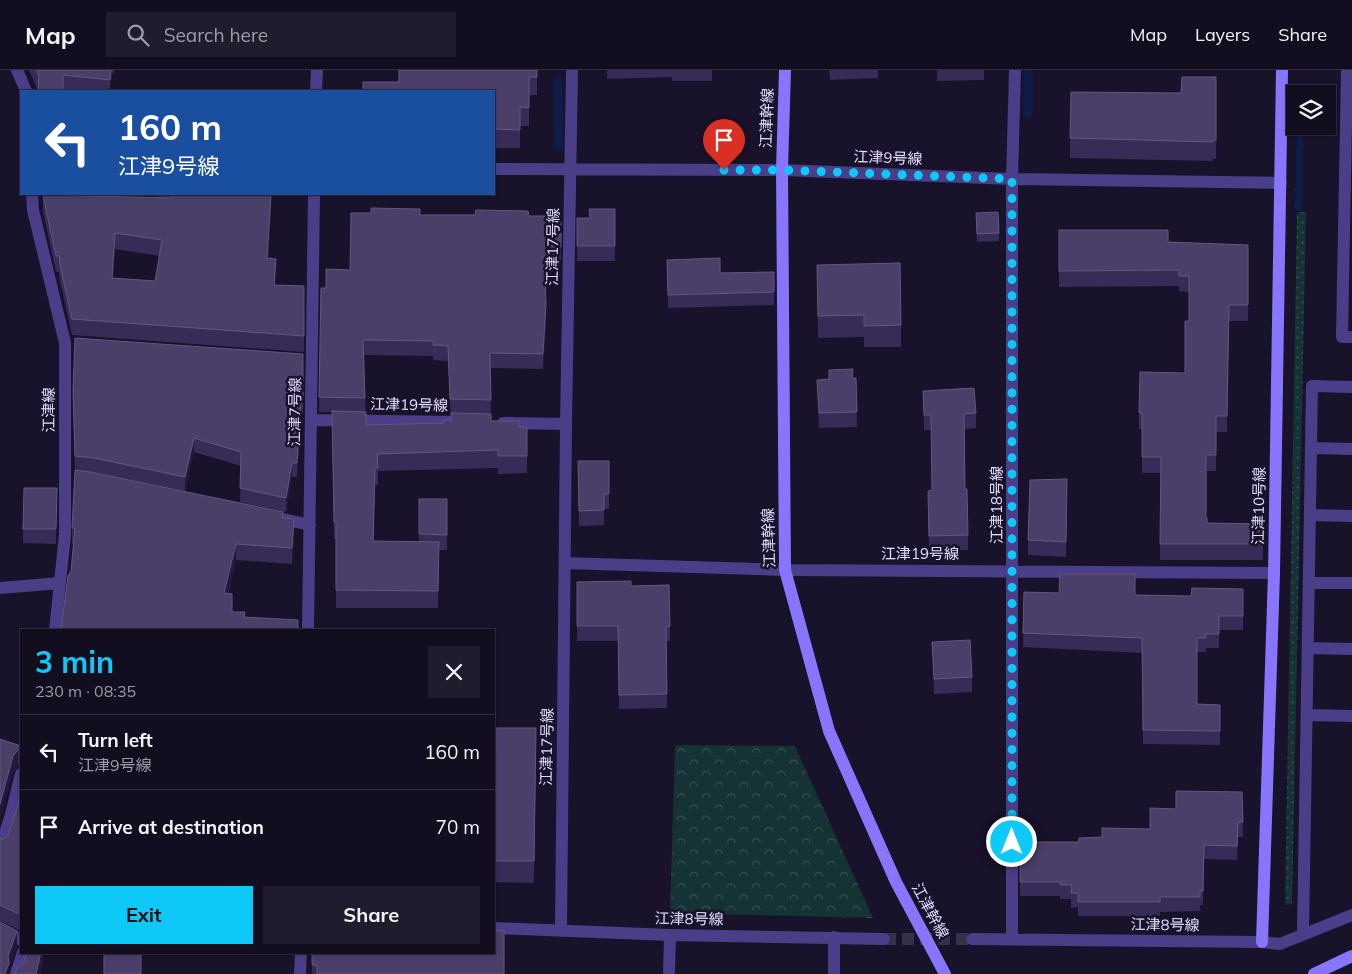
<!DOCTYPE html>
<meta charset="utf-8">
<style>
body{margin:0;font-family:Mulish,"Noto Sans JP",sans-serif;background:#1f1c2d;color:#f1f3f6;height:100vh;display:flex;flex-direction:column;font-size:19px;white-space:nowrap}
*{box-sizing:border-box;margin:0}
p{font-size:16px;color:#9c9ca5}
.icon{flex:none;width:28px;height:28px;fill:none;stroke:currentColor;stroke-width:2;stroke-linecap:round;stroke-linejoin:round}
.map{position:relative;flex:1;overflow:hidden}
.details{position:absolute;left:20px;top:559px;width:475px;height:325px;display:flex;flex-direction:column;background:#120e20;border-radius:0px;box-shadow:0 1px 4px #0004,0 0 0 1px #312e3e}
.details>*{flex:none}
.banner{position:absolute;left:20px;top:20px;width:475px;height:105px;border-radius:0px;box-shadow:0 1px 4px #0004,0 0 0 1px #312e3e;background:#1a4fa0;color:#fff;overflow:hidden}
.fabs{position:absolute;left:1286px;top:15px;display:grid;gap:10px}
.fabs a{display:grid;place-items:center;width:50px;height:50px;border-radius:0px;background:#120e20;box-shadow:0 1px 4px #0004,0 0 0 1px #312e3e;font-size:25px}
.pin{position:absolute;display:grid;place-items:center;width:42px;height:42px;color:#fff;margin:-51px -21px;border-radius:50% 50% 50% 0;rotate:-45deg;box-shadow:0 0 5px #0007}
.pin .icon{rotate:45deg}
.me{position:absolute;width:55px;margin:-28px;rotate:0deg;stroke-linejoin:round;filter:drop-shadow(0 0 4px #0008)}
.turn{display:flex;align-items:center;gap:18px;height:105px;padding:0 15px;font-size:22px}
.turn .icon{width:65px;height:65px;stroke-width:2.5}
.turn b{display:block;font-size:35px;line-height:42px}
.round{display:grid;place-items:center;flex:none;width:52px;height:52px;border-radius:0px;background:#1f1c2d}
.summary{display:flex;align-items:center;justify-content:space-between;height:85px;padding:0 15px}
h1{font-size:30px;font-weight:700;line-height:38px;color:#0ec8f8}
.action{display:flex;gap:10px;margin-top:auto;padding:10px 15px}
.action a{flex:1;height:58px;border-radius:0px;background:#0ec8f8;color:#111;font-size:20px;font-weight:700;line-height:58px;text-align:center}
.action a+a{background:#1f1c2d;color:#f1f3f6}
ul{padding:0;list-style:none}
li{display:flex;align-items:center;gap:15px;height:75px;padding:0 15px;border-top:1px solid #312e3e}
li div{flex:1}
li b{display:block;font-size:19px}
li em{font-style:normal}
header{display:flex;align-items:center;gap:30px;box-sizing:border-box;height:70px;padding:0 25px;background:#120e20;border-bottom:1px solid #312e3e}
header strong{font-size:24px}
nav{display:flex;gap:28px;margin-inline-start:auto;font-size:18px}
.search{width:350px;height:45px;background:#1f1c2d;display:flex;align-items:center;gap:12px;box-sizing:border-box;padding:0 18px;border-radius:0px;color:#9c9ca5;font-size:19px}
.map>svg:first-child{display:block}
</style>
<header>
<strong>Map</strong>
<div class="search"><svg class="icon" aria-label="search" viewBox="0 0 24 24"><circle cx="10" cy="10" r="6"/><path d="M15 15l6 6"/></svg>Search here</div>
<nav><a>Map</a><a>Layers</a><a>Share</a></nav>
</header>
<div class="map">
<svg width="1352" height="904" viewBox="0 0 1352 904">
<defs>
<pattern id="grass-dots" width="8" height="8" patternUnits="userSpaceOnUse" patternTransform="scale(1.25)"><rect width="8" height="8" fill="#153234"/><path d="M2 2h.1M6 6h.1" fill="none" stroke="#374f52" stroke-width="1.8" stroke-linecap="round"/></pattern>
<pattern id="park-crowns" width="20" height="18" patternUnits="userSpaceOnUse" patternTransform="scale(1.25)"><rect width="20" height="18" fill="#153234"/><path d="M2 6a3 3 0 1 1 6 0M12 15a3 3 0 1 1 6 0" fill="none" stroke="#374f52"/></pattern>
<pattern id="water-ripples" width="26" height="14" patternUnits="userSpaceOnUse" patternTransform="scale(1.25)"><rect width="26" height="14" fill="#0d1c48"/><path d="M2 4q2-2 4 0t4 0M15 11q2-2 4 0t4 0" fill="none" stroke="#303c63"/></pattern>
</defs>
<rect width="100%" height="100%" fill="#18122a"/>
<path fill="url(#grass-dots)" d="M1297,142H1306L1292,834L1285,835Z"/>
<path fill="url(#park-crowns)" d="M675,675L795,676L873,848L670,843Z"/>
<path fill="url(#water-ripples)" d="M1297,56H1303L1302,141H1295Z"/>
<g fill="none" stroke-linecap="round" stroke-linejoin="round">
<path stroke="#0d1c48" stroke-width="9" d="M558,10L559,76
M1028,44V0"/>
<path stroke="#36304a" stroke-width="12" stroke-dasharray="12 6" stroke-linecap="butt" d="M884,869H972"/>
<path stroke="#493e87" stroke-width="12" d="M1347,0L1342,267H1352
M1311,378L1352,379
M1310,445L1352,446
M1309,513H1352
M1308,578L1352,579
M1307,645L1352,646
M1303,864L1312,316L1352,317
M834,904V867"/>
<path stroke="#493e87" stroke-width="12" d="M17,0L26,21
M316,21L317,0
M494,99L782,100L1012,109L1281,113
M32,124L33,140L65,273V465L55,560
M311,350L461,352
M503,353L566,354
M279,448L310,455
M565,493L785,500L1274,503
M0,518L60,513
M308,560L314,124
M0,778L10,748L21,704
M494,858L670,865L884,869
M0,859L21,870
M561,860L566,354L572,0
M972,869L1262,872L1280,874L1352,845
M1012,869V109L1015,0
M16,904L23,882
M300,904L301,882
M669,904L670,865"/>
<path stroke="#8776fb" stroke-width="12" d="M785,0L782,100L785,500L829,661L896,812L945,904
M1262,872L1274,503L1282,0
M1314,904L1352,886"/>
</g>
<path fill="#392b57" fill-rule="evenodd" d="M29,0H114V3H112L110,21H38Z
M537,0V25H529V56H520V78H494V21L399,12Z
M607,0H712V11H672V7L607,9Z
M829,0H878V8L830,10Z
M937,0H984V10L937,11Z
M1216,7V89H1213V91L1070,88V68L1181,23Z
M143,124H257L271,141L268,188L276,205L275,215L304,216V282L72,265L60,211L59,202H56L43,141V125L161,127ZM115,179L160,186L155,211L113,208Z
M615,139V191H577V148H589Z
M976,143L999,163V171L977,172Z
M420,145L529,146L547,149H561V191L554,192V201H545L546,248L543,299L490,298L491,351L519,357H527V403L498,404V398L378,401V415H375L374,471L419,472V429H447V480H439L438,538H336V469H334L332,342H319L321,218H326V199L350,200ZM364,285L433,286V290L448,291L451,350L444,353L366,355Z
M1059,160L1168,172L1248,175V251H1229L1227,362H1216V401H1206V447L1207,453L1263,454V490H1160V403H1142V359H1139V343L1185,303L1189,251V222L1179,221V216L1059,217Z
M667,190L720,203L774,202V235L668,238Z
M817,195L901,255V277H864V267L818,268Z
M303,284V344H301L297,407H292L286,442L240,432L241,396L194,382L185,421L94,402L75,400L73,334Z
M856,308L857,357L819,358L817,310Z
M923,321L976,343V358L965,359V419L968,465V480L929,481L928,436L932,420L931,360H924Z
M578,391H609V439H604V455L579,456Z
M1067,409L1066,487L1028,485V470Z
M24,418H57L56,474L23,473Z
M283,448L294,465L292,494L236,490L228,524L232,542L245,548L298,560H61L68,506L71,501L74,474H72V458Z
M577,512L631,516L670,556V571H666L667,638L619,639L618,571H577Z
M1243,519V560H1219V578H1206V582H1197V634L1220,635V675L1143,674L1142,583L1023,577L1024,522L1191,526Z
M932,572L972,607V622L934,624Z
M0,669L21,676V696H18L13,702Z
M536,680L534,813L494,812V791Z
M21,721V861L0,851V769L5,768L8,765L18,734Z
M1242,722L1243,767H1238L1237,790L1204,789L1203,835H1200V841L1160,842V846H1078V837L1071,838V829H1060V826H1020V772H1079L1102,767L1150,759L1176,739Z
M312,882L385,884L504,904H312Z"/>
<path fill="#24193d" d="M111,0H112L110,21V10Z
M271,125V141L267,204V188Z
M115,163V179L112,224V208Z
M276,189V205L274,231V215Z
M546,234V248L543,299V284Z
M301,330V344L297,407V393Z
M194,368V382L185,421V407Z
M292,393V407L286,442V428Z
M294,449V465L292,494V478Z
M236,474V490L224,539V523Z
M18,680V696L13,702L0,750V734L13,686Z
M17,861V877L9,898V904H5L8,886Z
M41,882H43V891L40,904H36Z"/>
<path fill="#4b3e69" stroke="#635780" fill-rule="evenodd" d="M36,0H111L110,10L63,5V21H38L39,6Z
M399,0H537V7H529V38L520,37V60L494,59V21H363V12H399Z
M1182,7H1216V70H1213V72L1070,68L1071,22L1181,23Z
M172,124H257L271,125L267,188L276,189L274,215L304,216V266L72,249L60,195L59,186H56L43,125L172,128ZM115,163L162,170L155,211L112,208Z
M371,138L420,139V145H475L476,140L528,141L529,146H547V149H561V177H554V186H544L546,234L543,284L490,283L491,330L450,329L448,276L433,275V271L363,270L365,328L319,327L321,218H326V199L350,200L351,143H371Z
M589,139H615V176H577V148H590Z
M998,142L999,163L977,164L976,143Z
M1059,160H1168V172L1248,175V235H1229L1227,346H1216V385H1206V447L1207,448V453L1263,454V474H1160L1161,387H1142V343H1139L1140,302L1185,303V251H1189V206H1179V200L1059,201Z
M720,188V203L774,202V222L668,225L667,190Z
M900,193L901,255L864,256V245L818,246L817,195Z
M75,268L303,284V330H301L297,393H292L286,428L240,418L241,382L194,368L185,407L94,388L75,386L73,320Z
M853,299L852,308H856L857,342L819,343L817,310L829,309V300Z
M974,318L976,343L964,344L965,419H967L968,465L929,466L928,421L932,420L931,345H924L923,321Z
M332,341L366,342V355L444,353L443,350H451V343L491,344V351H519V357H527V386H498V380L377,384L378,398H375L373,471L439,472L438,521L336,520V452H334Z
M578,391H609V424H604V440L579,441Z
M75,400L91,402L283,442L282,448L294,449L292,478L236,474L224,523L232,524V542H245L244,547L298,550V560H65L61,559L68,506L71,501L75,458H72Z
M1067,409L1066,472L1028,470L1030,410Z
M24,418H57L56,459H23Z
M419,429H447V465L419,464Z
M1060,504H1135V525L1191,526L1192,518L1243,519V546H1219V564H1205L1206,568H1197V634L1220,635V661L1143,660L1142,568L1023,563L1024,522L1059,523Z
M631,511V516L669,515L670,556L666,557L667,624L619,625L618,556H577V512Z
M970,570L972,607L934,609L932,572Z
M496,658H536L534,791H494Z
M0,669L21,676V680H18L13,686L0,734Z
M21,721V845L0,835V769L5,768L8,765L18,734Z
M1176,721L1242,722L1243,752H1238L1237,776L1204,775L1203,821H1200V827H1160V832H1078V823H1071L1072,815H1060L1061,812H1020V772H1079V768L1102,767V758L1150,759V738L1176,739Z
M0,852L17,861L8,886L9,893L5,904H0Z
M494,860L504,861V904H317V895H312V882H385V884L440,882H494Z
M27,882H41L36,904H15L18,897L24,892Z
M104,882H141V904H104Z"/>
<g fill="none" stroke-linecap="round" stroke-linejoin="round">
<path stroke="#0ec8f8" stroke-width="9" stroke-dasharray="0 16.2" d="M724,100H782L1012,109V772"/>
</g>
<g text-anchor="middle" stroke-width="5" stroke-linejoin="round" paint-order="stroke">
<g font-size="15" fill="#e3dcfe" stroke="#18122a">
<text transform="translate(767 48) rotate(-88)" y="5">江津幹線</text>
<text transform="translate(888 88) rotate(2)" y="5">江津9号線</text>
<text transform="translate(553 177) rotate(-89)" y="5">江津17号線</text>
<text transform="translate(409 335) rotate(1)" y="5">江津19号線</text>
<text transform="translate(49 340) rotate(-90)" y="5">江津線</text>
<text transform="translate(295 342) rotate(-89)" y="5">江津7号線</text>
<text transform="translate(997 435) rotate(-90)" y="5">江津18号線</text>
<text transform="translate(1259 436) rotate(-89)" y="5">江津10号線</text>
<text transform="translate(769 468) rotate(-92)" y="5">江津幹線</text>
<text x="920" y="489">江津19号線</text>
<text transform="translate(547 677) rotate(-89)" y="5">江津17号線</text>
<text transform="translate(930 841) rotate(62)" y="5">江津幹線</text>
<text transform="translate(689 849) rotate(1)" y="5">江津8号線</text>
<text transform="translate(1165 855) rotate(1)" y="5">江津8号線</text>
</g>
</g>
</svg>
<div class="fabs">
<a><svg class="icon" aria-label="layers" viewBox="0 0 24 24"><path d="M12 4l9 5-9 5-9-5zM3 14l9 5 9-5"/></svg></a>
</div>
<div class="pin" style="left:724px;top:100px;background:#d93025"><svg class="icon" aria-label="arrive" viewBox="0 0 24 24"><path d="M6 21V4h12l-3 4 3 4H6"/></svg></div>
<svg class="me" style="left:1012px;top:772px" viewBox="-20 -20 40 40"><circle r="17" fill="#0ec8f8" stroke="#fff" stroke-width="3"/><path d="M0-11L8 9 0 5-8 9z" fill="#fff"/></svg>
<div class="banner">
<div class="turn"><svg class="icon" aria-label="left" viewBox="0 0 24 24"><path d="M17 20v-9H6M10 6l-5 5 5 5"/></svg><div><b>160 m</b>江津9号線</div></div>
</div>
<section class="details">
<div class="summary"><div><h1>3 min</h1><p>230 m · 08:35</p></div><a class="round"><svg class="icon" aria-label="close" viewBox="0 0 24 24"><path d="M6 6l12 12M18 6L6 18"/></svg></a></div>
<ul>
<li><svg class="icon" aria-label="left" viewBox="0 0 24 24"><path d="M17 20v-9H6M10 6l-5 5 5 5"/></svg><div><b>Turn left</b><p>江津9号線</p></div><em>160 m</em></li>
<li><svg class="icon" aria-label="arrive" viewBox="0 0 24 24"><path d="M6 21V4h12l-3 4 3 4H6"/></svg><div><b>Arrive at destination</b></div><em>70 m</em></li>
</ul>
<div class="action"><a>Exit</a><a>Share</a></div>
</section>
</div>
